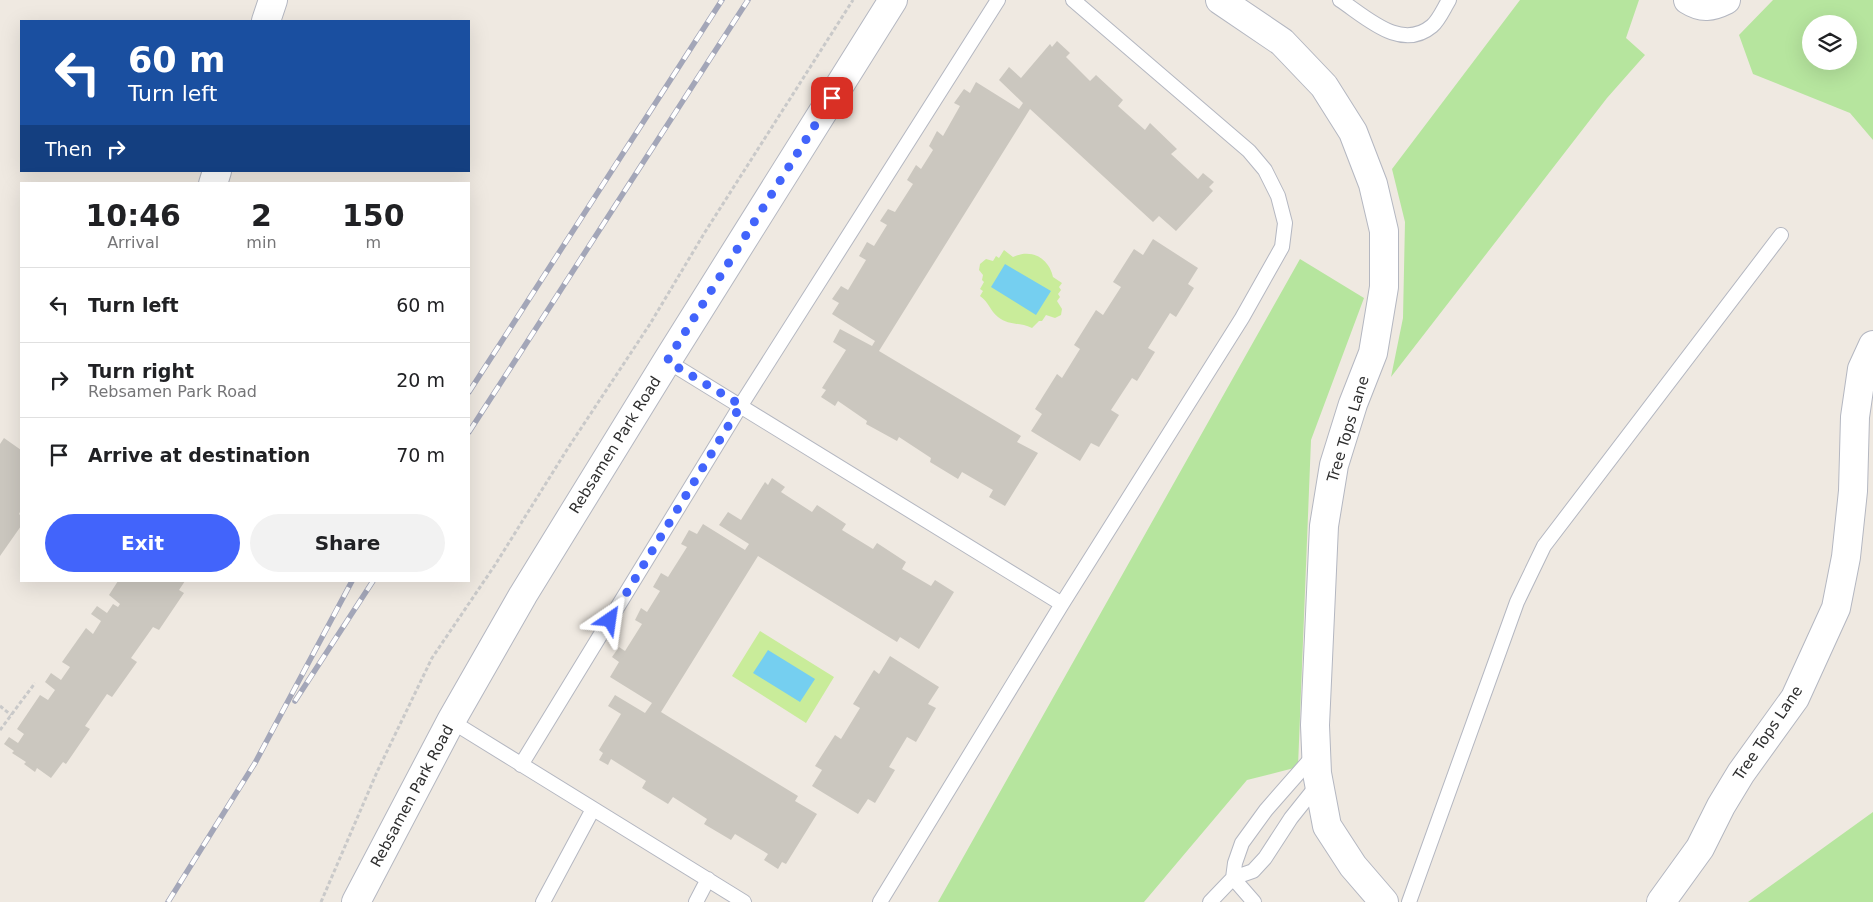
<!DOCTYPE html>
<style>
body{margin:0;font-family:"DejaVu Sans",sans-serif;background:#f2f2f2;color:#202124;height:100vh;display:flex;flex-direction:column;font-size:19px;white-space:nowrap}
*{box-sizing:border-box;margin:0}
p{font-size:16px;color:#757577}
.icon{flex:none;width:28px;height:28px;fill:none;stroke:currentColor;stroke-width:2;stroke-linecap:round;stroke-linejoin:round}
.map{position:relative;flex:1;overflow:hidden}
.drawer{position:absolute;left:20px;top:182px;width:450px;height:400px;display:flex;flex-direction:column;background:#fff;border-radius:0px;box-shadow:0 5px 20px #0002}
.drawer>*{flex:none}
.top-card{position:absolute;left:20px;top:20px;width:450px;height:152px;border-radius:0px;box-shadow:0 5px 20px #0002;background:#1a4fa0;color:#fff;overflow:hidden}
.controls{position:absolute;left:1802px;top:15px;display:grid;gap:10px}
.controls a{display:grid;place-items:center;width:55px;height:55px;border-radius:50%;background:#fff;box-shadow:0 5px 20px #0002;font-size:25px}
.pin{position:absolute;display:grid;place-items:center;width:42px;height:42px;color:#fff;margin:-21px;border-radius:10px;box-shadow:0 2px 8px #0006}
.me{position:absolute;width:55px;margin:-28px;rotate:32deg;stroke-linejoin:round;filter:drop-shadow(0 0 4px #0008)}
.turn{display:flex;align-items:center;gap:18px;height:105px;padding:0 25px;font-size:22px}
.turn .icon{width:65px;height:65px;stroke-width:2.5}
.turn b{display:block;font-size:35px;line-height:42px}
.then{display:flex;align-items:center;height:48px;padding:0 25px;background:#0003;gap:10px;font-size:19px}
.eta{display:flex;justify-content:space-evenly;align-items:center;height:85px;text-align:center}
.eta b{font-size:30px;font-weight:800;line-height:35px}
.cta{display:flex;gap:10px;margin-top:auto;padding:10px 25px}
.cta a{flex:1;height:58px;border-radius:30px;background:#4264fb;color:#fff;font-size:20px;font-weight:800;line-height:58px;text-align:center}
.cta a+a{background:#f2f2f2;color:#202124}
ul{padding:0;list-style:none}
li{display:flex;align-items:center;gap:15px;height:75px;padding:0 25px;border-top:1px solid #e0e0e0}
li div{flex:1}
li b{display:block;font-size:19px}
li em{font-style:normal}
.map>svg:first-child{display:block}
</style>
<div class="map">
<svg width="1873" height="902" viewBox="0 0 1873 902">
<rect width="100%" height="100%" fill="#efe9e1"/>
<path fill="#b6e59e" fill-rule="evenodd" d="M1520,0H1639L1626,38L1645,55L1607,98L1391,377L1403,318L1405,222L1392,169Z
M1773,0H1873V140L1850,113L1753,74L1739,35ZM1811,24H1849V61H1811Z
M1300,259L1364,298L1311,440L1298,767L1247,780L1144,902H938Z
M1873,812V902H1748Z"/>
<path fill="#c9ec9a" d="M1004,250L1013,257C1031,248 1049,258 1053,277L1062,283L1059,287L1061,290L1058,294L1060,297L1057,301L1062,309L1061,315L1055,318L1046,315L1042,321H1039L1032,328C1020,322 1009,326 998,317C990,311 989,302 980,296L983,291L980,289L984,282L982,280L983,275L979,270L980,264L986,259L993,261L996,256L999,258Z
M760,631L834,677L806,723L732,676Z"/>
<path fill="#75cff0" d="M1005,264L1051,291L1036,315L991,287Z
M768,650L815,679L800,702L753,673Z"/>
<path fill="#cbc7bf" d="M1057,41L1070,53L1066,57L1090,81L1096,75L1123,100L1118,106L1145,130L1150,123L1177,149L1171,154L1198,179L1203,173L1214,182L1209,187L1213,191L1176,231L1159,216L1153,222L1030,109L879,351L1021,436L1017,442L1038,453L1005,506L989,497L993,490L962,472L958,479L930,462L931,458L899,437L897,441L866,424L867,421L838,401L835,406L821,397L826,390L822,388L846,350L833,342L840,329L872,346L875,341L832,314L839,303L832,299L841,286L848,290L866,260L859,256L867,242L874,246L887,225L880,221L888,209L895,212L913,184L907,180L916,165L921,169L933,150L929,146L937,131L943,136L960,106L954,103L964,89L970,93L976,82L1019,109L1023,103L999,80L1009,67L1021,78L1050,44L1052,47Z
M1153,239L1198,268L1188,284L1194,288L1176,317L1170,313L1148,348L1155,352L1137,381L1132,378L1111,410L1119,415L1099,447L1091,443L1080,461L1031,431L1042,414L1035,409L1057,374L1062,378L1080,349L1074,345L1096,310L1103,315L1121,287L1113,282L1134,249L1143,255Z
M4,438L21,450V510L19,514L21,516V526L0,556V444Z
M772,478L785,487L781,492L812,512L817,505L846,524L842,530L873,549L877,543L906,562L902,569L931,586L935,580L954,592L919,649L900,637L897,642L758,556L661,712L798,796L795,801L817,814L786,864L782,862L778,869L764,860L768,854L735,834L731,840L704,824L707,819L673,797L668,804L642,788L646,781L611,759L608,765L599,760L603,753L599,750L621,714L608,706L615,695L645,713L652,703L610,677L619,662L612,657L619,647L625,651L642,624L635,620L641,608L647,612L660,591L653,587L661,573L668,577L687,547L681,544L689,530L697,534L703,524L745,550L749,544L719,525L728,512L741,520L765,482L768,485Z
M118,581H185L179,590L184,593L159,630L153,627L131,658L137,662L112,697L107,694L85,726L90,729L66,764L63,762L51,778L37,768L35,772L24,764L26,762L12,753L14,751L4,744L9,737L18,743L24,734L17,729L40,695L48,700L55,690L45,682L51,673L61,680L70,667L62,662L86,628L93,634L101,621L91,614L97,606L107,613L113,604L118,607L120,604L109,595Z
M890,656L939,687L928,704L936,708L916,742L907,737L889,767L895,770L875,803L868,799L858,814L812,786L822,770L815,766L835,735L841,739L860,708L853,704L874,670L879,674Z"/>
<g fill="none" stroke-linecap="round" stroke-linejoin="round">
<g stroke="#b4b7c1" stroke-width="16">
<path id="service" d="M1340,0C1366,17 1401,52 1432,26C1439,20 1444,8 1449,0
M667,361L1062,604
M451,721L744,902
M1316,753L1266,810L1242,843L1235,863L1233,878L1253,871L1265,858L1291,818L1319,783
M521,765L741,405L998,0
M543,902L593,809
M696,902L708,879
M880,902L1062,604L1242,318L1282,247L1285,223L1278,196L1265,170L1249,151L1073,0
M1210,902L1233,878L1254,902
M1409,902L1517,602L1544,546L1781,235"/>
</g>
<g stroke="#b4b7c1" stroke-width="30">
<path id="minor" d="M1220,0L1282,42L1324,86L1353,132L1373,184L1384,231V287L1373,353L1353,404L1334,465L1324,526L1315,725L1317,773L1327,826L1353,866L1384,902
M1688,0C1702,9 1712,7 1726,0
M266,21L273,0
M213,184L217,171
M1661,902L1700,848L1721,806L1741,773L1795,698L1836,608L1846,557L1853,491L1855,417L1862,369L1873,345"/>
</g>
<g stroke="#b4b7c1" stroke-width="30">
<path id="tertiary" d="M356,902L451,721L523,595L667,361L893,0"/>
</g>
<path stroke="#c9c9c9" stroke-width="3" stroke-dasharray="4 2.5" stroke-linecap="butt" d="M0,706L11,715
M0,730L35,683
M321,902L377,772L432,658L495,565L568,448L650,324L705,232L853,0"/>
<use href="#service" stroke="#fff" stroke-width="14"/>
<use href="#minor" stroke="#fff" stroke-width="28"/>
<use href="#tertiary" stroke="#fff" stroke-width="28"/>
<g stroke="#a3a6b8" stroke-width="5.5">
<path id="rail" d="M469,392L722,0
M469,432L748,0
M295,701L373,581
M168,902L255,763L352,581"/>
</g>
<use href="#rail" stroke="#fff" stroke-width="4" stroke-dasharray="11" stroke-linecap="butt"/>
</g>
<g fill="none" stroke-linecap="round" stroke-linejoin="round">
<path stroke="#4264fb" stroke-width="9" stroke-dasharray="0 16.2" d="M610,620L741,405L667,361L832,98"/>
</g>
<g text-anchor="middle" stroke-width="4" stroke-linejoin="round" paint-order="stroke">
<g font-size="15" fill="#2e2e2e" stroke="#fff">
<text transform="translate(1348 429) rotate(-73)" y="5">Tree Tops Lane</text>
<text transform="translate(615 445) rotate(-58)" y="5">Rebsamen Park Road</text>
<text transform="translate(1768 733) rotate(-56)" y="5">Tree Tops Lane</text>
<text transform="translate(412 796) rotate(-62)" y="5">Rebsamen Park Road</text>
</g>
</g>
</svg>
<div class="controls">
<a><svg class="icon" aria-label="layers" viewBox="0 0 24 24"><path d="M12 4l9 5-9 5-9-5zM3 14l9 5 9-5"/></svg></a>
</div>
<div class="pin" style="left:832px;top:98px;background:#d93025"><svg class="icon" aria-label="arrive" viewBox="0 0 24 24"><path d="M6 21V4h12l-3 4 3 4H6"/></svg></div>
<svg class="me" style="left:610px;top:620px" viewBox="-20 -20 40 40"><path d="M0-17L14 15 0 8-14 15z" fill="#4264fb" stroke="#fff" stroke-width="4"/></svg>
<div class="top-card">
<div class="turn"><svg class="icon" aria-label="left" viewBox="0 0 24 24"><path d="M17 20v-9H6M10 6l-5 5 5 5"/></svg><div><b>60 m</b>Turn left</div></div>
<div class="then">Then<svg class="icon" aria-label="right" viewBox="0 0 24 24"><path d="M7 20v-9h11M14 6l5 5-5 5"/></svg></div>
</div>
<section class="drawer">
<div class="eta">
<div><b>10:46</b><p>Arrival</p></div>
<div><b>2</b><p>min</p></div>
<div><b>150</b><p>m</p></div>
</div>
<ul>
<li><svg class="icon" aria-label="left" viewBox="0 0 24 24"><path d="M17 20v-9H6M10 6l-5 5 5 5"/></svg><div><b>Turn left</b></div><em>60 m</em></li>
<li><svg class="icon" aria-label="right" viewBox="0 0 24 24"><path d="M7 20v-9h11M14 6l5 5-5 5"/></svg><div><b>Turn right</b><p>Rebsamen Park Road</p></div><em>20 m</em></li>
<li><svg class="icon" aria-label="arrive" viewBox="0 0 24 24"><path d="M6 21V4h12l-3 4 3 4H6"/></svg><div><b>Arrive at destination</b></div><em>70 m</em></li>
</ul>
<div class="cta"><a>Exit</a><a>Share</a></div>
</section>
</div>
